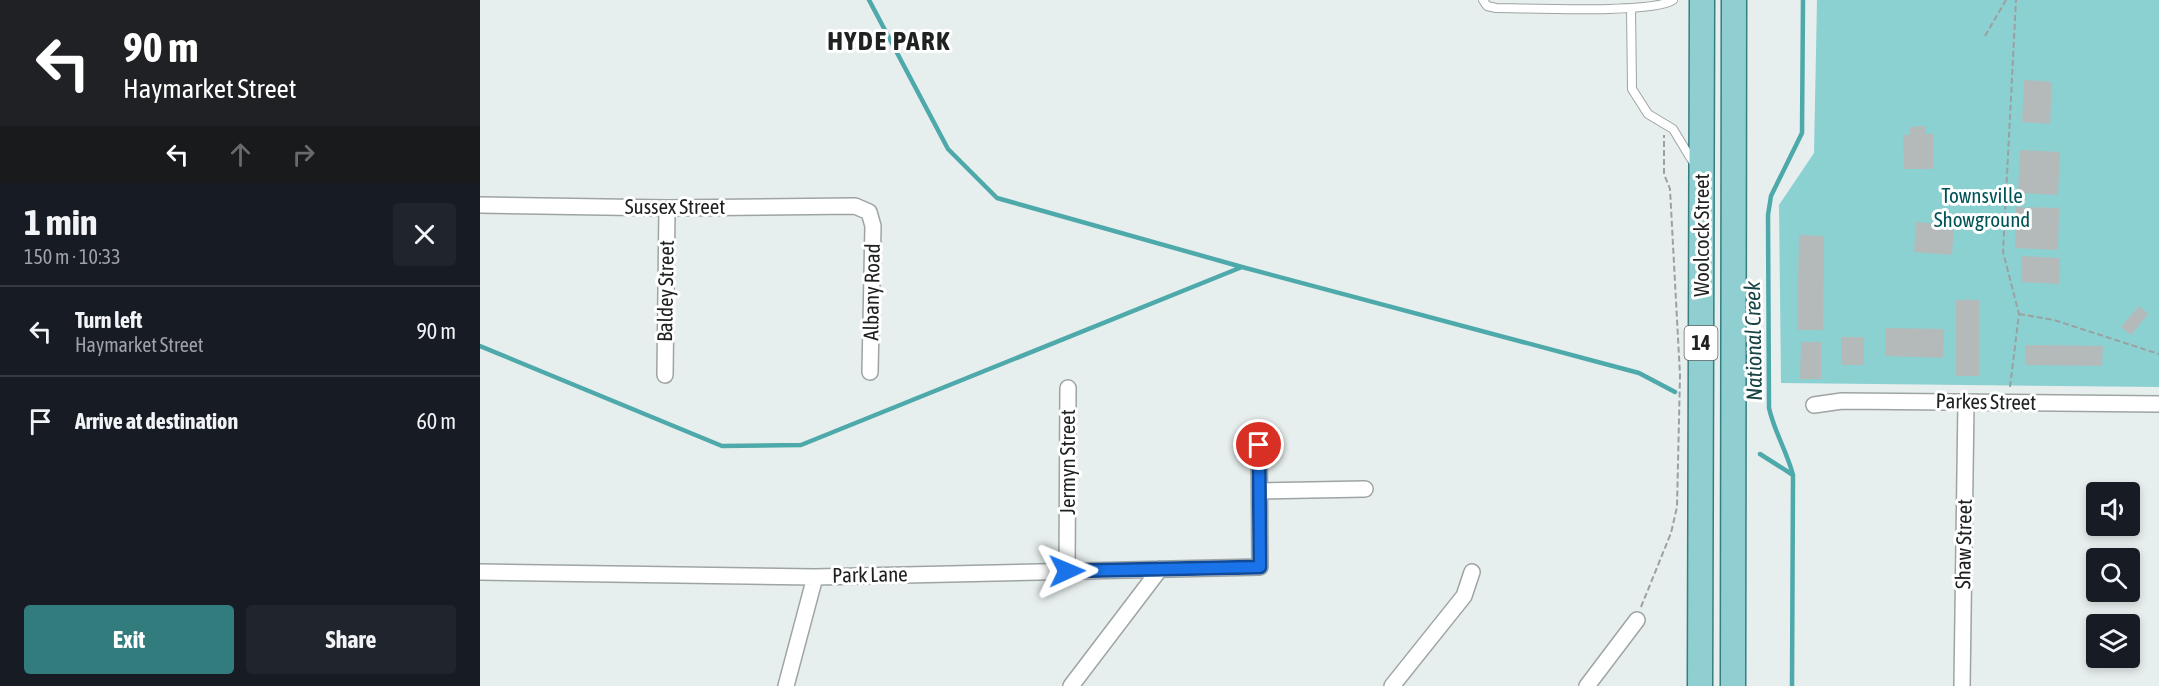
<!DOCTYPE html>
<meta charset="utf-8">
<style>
body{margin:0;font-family:"Asap Condensed",sans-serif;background:#20242c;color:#f1f3f6;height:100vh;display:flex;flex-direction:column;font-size:22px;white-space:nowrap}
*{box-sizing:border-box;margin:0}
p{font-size:20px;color:#9ea1a6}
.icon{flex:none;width:33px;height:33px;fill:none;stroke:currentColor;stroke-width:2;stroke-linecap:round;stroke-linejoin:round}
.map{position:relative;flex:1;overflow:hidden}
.details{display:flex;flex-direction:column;background:#171b24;width:480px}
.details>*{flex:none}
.banner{background:#202124;color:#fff;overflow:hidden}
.buttons{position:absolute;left:1606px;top:482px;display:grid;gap:12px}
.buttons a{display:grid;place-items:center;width:54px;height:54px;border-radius:6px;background:#171b24;box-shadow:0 3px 9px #0003;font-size:30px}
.pin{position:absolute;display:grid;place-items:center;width:51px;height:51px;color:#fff;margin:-26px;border:3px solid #fff;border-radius:50%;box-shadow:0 2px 6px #0007}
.me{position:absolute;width:66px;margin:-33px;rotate:89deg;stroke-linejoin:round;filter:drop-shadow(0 0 4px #0008)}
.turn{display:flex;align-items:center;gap:21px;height:126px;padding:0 24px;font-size:27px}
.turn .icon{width:78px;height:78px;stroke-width:2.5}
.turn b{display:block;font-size:42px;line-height:51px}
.lanes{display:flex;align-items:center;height:57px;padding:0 24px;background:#0003;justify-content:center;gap:30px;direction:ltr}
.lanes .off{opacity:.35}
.round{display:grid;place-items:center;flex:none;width:63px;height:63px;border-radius:6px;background:#20242c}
.overview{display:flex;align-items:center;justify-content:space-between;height:102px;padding:0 24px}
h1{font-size:36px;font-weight:700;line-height:45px}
.action{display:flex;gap:12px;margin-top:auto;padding:12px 24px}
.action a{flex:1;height:69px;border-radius:6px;background:#337c7e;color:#fff;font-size:24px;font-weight:700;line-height:69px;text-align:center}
.action a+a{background:#20242c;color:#f1f3f6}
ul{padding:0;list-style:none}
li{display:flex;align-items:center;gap:18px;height:90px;padding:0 24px;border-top:2px solid #363941}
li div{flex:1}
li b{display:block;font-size:22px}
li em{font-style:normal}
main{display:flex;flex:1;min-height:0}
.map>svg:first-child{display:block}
</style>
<main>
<section class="details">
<div class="banner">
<div class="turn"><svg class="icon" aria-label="left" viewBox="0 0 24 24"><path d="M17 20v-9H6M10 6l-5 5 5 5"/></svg><div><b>90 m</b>Haymarket Street</div></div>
<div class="lanes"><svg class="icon" aria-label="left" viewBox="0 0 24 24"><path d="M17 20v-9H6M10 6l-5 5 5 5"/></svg><svg class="icon off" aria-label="ahead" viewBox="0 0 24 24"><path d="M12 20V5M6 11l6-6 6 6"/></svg><svg class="icon off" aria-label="right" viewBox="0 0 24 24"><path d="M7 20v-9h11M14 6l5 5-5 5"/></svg></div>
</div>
<div class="overview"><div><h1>1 min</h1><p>150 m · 10:33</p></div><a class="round"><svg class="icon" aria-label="close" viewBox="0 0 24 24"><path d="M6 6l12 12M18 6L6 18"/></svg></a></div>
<ul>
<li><svg class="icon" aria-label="left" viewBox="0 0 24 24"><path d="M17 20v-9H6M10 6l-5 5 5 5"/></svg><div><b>Turn left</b><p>Haymarket Street</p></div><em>90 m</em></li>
<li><svg class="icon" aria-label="arrive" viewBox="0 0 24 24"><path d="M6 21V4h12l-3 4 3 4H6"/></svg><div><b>Arrive at destination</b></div><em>60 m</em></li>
</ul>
<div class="action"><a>Exit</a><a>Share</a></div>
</section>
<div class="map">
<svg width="1679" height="686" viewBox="0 0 1679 686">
<rect width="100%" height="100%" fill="#e7eeee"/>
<path fill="#8cd1d2" d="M1337,0H1679V387L1301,383L1299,205L1334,153Z"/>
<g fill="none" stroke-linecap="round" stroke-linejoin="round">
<path stroke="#4ea9ab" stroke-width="4.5" d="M389,0L468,149L517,198L762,267L1159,373L1195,392
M0,346L242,446L321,445L762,267
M1280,454L1313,475
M1312,686L1313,475C1307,452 1294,431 1289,408L1288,215L1291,196L1322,133L1323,0"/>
</g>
<path fill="#b4baba" d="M1544,80L1572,82L1570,124L1542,122Z
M1446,126V134H1453V169H1424L1423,135H1430V127Z
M1540,150L1580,152L1578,195L1538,193Z
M1536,207L1579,208L1578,250L1535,248Z
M1436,222L1474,225L1472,255L1434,252Z
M1319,235L1344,236L1343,330H1317Z
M1542,256L1580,258L1579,284L1541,282Z
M1476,300H1499V376H1476Z
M1659,306L1668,314L1651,335L1641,327Z
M1406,328L1464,329L1463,358L1405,356Z
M1361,337H1384V365H1361Z
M1321,342H1341V379H1320Z
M1545,345L1623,346L1622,366L1545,365Z"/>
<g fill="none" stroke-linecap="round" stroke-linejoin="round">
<g stroke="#9ea4a4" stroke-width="10">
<path id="service" d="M1003,0L1007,6L1016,8C1047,8 1173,14 1193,0
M1151,8L1152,89L1168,114L1193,129L1213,162"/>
</g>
<g stroke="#9ea4a4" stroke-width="18">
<path id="minor" d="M0,205L187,208L375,206L389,212L393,226L390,372
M185,375L187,208
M1334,405L1362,401L1679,404
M780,491L885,489
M587,571L588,388
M0,572L335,577L780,567L779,445
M306,686L335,577
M591,686L680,569
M912,686L984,596L992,572
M1107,686L1157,620
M1482,686L1486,402"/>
</g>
<g stroke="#377e80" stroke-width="27">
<path id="primary" d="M1220,686L1222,0
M1253,686L1254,0"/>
</g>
<path stroke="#9ba0a0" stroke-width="2" stroke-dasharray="6 3" stroke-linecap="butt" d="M1505,36L1526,0
M1539,314L1574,320L1679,354
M1530,387L1539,314L1523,252L1536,0
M1161,607L1191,533L1197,507L1200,375L1190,189L1184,174V135"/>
<use href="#service" stroke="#fff" stroke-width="8"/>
<use href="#minor" stroke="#fff" stroke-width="15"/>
<use href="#primary" stroke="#8fcfd1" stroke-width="24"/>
</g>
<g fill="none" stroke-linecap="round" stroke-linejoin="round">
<g stroke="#114b97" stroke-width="15">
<path id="route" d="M587,571L780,567L779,445"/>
</g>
<use href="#route" stroke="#1a73e8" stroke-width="10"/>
</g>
<g text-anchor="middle" stroke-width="6" stroke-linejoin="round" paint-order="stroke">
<rect fill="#fff" stroke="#636464" stroke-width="1.5" x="1204.5" y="326" width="33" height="34" rx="4.5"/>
<g font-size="20" font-weight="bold" fill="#202222">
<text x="1221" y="350">14</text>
</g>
<g font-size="21" fill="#005456" stroke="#fff">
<text x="1502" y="203">Townsville<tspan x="1502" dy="24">Showground</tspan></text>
</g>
<g font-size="21" fill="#202222" stroke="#fff">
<text x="195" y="214">Sussex Street</text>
<text transform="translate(1222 235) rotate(-90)" y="7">Woolcock Street</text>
<text transform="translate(186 291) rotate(-89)" y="7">Baldey Street</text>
<text transform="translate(392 292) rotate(-89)" y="7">Albany Road</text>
<text transform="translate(1506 402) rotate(1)" y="7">Parkes Street</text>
<text transform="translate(588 462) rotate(-90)" y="7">Jermyn Street</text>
<text transform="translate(1484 544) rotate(-89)" y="7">Shaw Street</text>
<text transform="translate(390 575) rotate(-1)" y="7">Park Lane</text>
</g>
<g font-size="22" font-style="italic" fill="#194444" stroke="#fff">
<text transform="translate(1273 341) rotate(-91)" y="8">National Creek</text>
</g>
<g font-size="27" font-weight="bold" letter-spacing="1.5" fill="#202222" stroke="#fff">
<text x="409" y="50">HYDE PARK</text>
</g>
</g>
</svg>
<div class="buttons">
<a><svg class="icon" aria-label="sound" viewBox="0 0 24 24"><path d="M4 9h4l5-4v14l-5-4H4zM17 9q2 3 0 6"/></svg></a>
<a><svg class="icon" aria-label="search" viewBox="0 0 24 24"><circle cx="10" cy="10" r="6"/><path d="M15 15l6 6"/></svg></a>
<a><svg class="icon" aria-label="layers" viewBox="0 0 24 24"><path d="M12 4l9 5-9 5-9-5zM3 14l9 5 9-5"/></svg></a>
</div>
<div class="pin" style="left:779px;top:445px;background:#d93025"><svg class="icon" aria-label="arrive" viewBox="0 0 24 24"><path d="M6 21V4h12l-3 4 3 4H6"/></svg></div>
<svg class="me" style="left:587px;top:571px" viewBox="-20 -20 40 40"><path d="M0-17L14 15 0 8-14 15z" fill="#1a73e8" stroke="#fff" stroke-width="4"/></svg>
</div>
</main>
